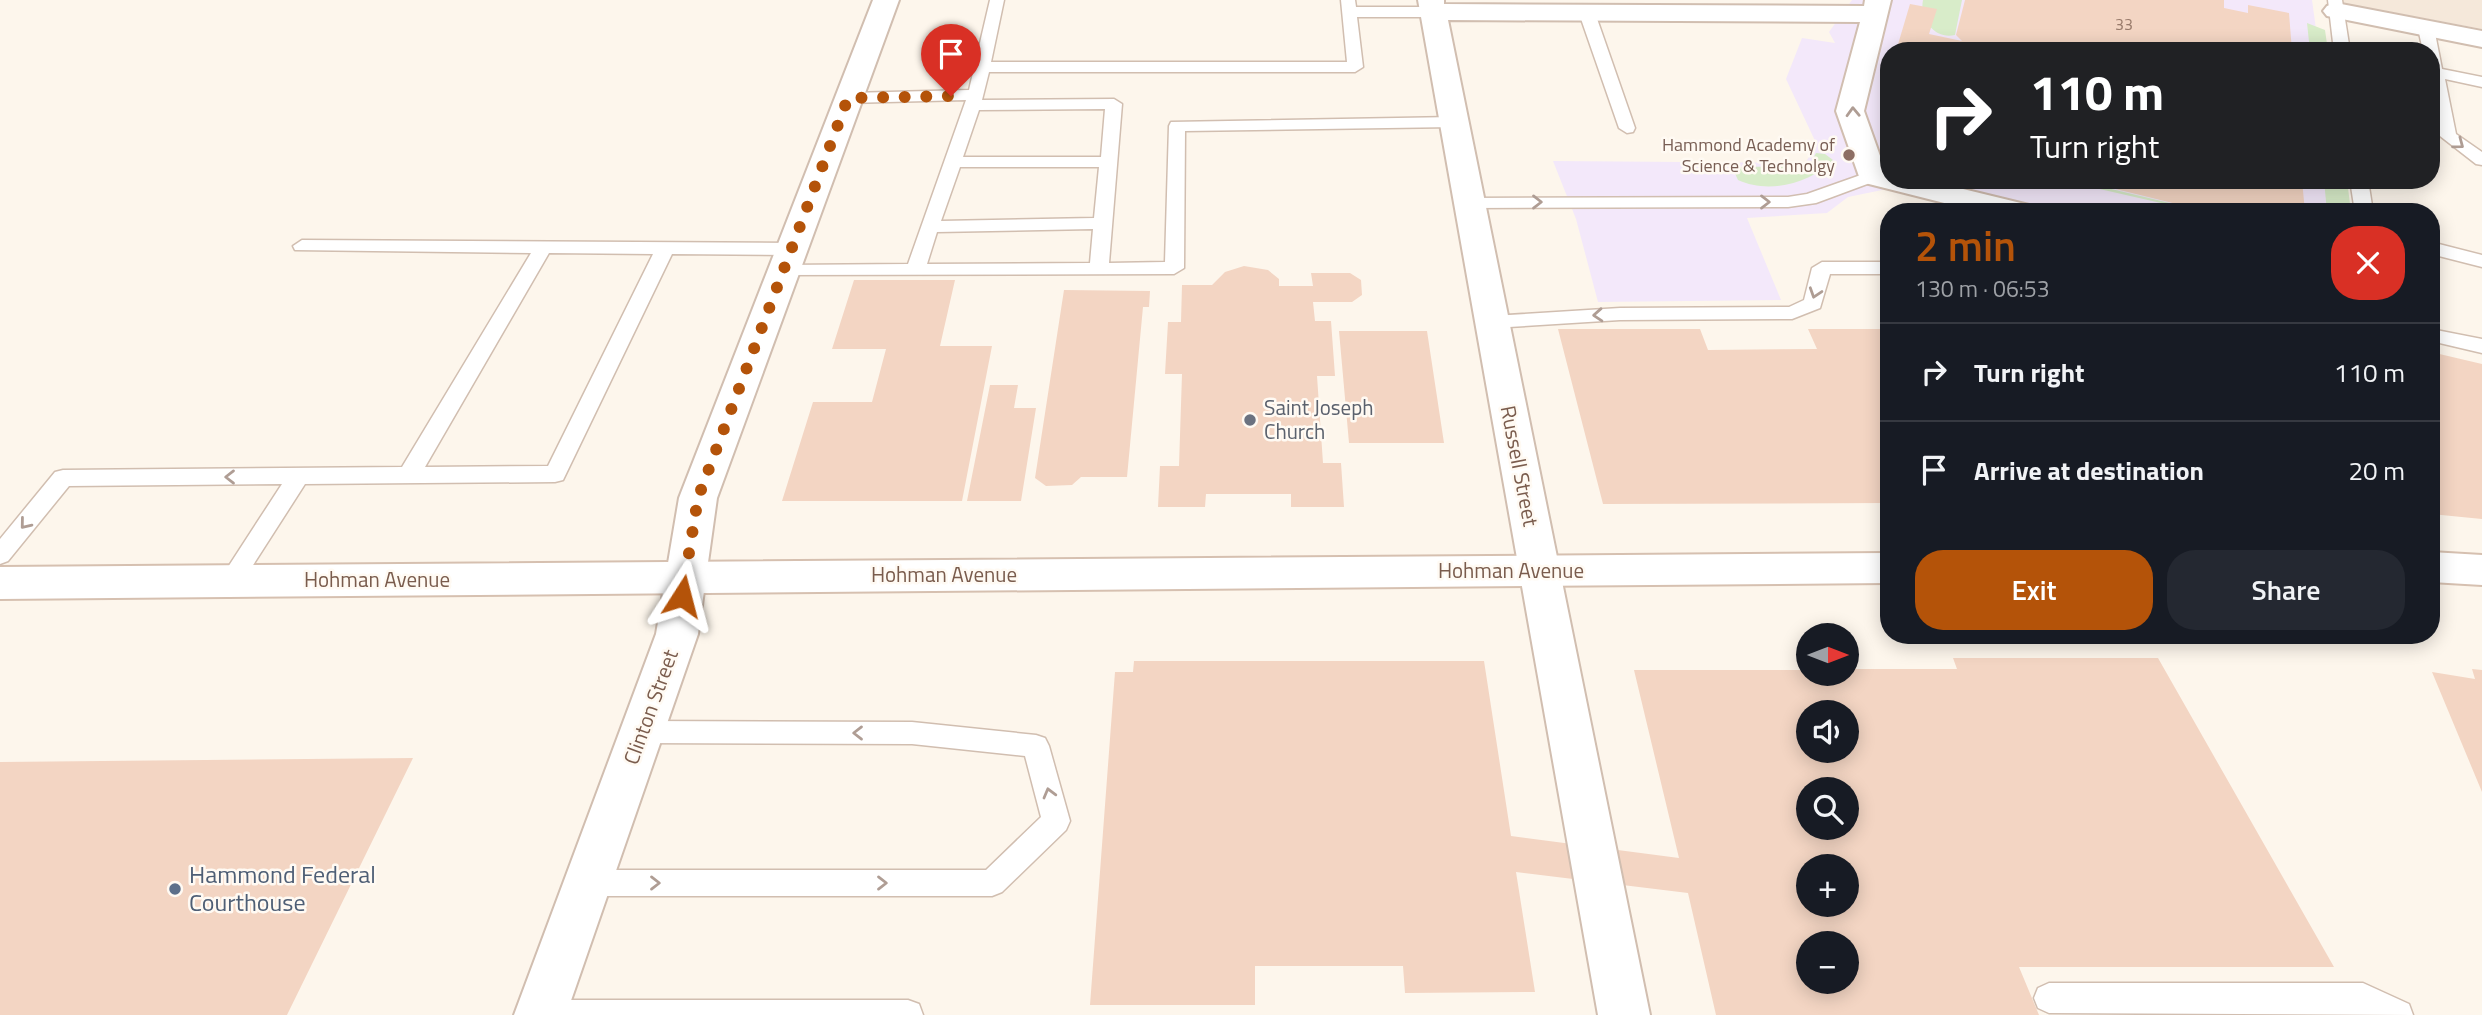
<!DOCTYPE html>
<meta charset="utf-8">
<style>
body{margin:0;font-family:"Titillium Web",sans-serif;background:#242831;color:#f1f3f6;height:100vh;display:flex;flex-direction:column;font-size:26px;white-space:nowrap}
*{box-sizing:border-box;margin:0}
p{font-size:23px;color:#9ea1a6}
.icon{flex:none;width:38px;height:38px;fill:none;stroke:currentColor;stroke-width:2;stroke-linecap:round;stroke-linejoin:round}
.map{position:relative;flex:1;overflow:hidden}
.side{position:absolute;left:1880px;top:203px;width:560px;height:441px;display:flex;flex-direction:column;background:#171b24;border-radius:28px;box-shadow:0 4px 18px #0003}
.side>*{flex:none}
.banner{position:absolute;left:1880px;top:42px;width:560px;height:147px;border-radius:28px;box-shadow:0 4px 18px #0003;background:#202124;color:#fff;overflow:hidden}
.needle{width:46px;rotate:90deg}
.tools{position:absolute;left:1796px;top:623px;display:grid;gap:14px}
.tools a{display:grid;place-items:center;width:63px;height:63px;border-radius:50%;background:#171b24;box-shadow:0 4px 18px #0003;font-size:35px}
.pin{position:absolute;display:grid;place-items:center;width:60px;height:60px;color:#fff;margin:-72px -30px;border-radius:50% 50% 50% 0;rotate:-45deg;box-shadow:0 0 7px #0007}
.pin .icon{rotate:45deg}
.me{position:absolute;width:77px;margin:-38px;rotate:9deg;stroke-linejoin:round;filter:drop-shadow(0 0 5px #0008)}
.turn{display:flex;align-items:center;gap:24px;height:147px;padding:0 35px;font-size:32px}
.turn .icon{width:91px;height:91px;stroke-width:2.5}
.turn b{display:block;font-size:49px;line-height:60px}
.round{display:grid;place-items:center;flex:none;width:74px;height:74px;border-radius:28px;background:#242831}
.head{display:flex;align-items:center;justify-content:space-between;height:119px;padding:0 35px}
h1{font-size:42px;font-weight:600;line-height:52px;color:#b45309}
.primary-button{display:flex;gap:14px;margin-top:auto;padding:14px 35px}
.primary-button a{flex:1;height:80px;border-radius:28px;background:#b45309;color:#fff;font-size:28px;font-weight:600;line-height:80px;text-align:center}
.primary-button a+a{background:#242831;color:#f1f3f6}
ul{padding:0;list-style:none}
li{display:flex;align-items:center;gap:21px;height:98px;padding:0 35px;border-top:2px solid #363941}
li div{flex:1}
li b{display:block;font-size:26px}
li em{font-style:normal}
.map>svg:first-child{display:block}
</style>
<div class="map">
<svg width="2482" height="1015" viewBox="0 0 2482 1015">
<rect width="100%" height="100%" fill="#fdf6ec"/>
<path fill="#f5e8da" d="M2326,0H2482V29Z"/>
<path fill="#f3e8fa" d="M1852,0H2312L2319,51H1888V180H2340L2345,212H1991L1887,189L1848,197L1827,213L1747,218L1781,300L1598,302L1576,219L1553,161L1805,163L1817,145L1786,79L1802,38L1835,43L1829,32Z"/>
<path fill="#d8ecc9" d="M1923,0H1962L1955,35C1935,40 1919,19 1923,0Z
M2307,23L2325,30L2328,51H2310Z
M1816,153L1825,154L1833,160C1810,184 1768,194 1738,180L1732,167L1809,166Z
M2060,180H2074L2207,212H2166L2160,210L2161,203Z
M2324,180H2347L2351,212H2327Z"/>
<path fill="#f3d5c3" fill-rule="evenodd" d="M1965,0H2224V8L2248,13V5L2289,13L2292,51H1948L1925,46L1924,51H1896L1910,4L1937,9L1929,34L1962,41L1956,35Z
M2079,180H2302L2305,212H2209Z
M1244,266L1268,270L1279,279V286H1313L1311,273H1350L1361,280L1362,295L1352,302H1313L1315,321H1331L1335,376H1317L1323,463H1341L1344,507H1291V494H1206L1205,507H1158L1160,466H1179L1182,374H1165L1168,322H1181L1182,285H1212L1225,272Z
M854,280H955L940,346H992L962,501H782L813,402H872L886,349H832Z
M1064,290L1150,291L1149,307H1143L1127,477H1081L1072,485L1046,486L1035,478Z
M1558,329H1700L1708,350L1817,349L1808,329H1888V503L1603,504Z
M1339,331H1427L1444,443H1349Z
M2431,352L2482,364V519L2431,514Z
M990,385H1018L1014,408H1036L1021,501H967Z
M1953,658H2158L2334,967H2019L2039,1015H1716L1688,893L1516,872L1535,992L1405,993L1403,966H1255V1005H1090L1115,672H1133L1134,661H1484L1511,836L1679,858L1634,670H1808V674H1846V669H1957ZM1808,712H1846V751H1808ZM1808,789H1846V828H1808ZM1808,866H1846V905H1808ZM1808,943H1846V982H1808Z
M2472,669L2482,670V792L2432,672L2475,679Z
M413,758L287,1015H0V762Z"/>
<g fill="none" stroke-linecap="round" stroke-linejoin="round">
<g stroke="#d1beb0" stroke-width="3">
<path id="service" d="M990,0H1004L991,62H1347L1341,0H1355L1356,7H1433L1441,12L1433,17H1357L1363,67L1355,72H989L982,100L1114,99L1122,104L1109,263L1165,262L1169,126L1171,122L1454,117L1462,122L1454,127L1185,131L1184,268L1174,274L777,275L774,271L784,265L908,264L966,100L848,103L840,98L848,93L969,90ZM1105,109L1101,157H963L979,110ZM960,167H1099L1094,218L941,221ZM1093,229L1090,263L927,264L937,232Z
M2328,0H2342L2350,51H2334Z
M1587,8L1595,13L1635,128L1633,132L1627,133L1619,128L1579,13Z
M2426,23L2434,28L2442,69L2482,77V87L2445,79L2456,134L2482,152V165L2476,164L2440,136L2431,91V51H2423L2418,28Z
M1872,171L1881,176L1878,180L1816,203L1788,207L1469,208L1460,203L1469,198L1788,197L1807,194Z
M2350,180H2368L2373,212H2355Z
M302,240L792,243L801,249L792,255L672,254L563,480L555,482L305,484L239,587L231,590L223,587L219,581L282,484L69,486L8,561L0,564V539L55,472L63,470L402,467L531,253L295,250L293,246ZM549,253L653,254L548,466L425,467Z
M2431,242L2482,255V267L2431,254Z
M1822,262H1888V274H1830L1820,308L1792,319L1620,320L1492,328L1485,326L1482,322L1485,318L1492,316L1620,308L1789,307L1804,300L1812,268Z
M2431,329L2482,339V353L2431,341Z
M642,721L912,722L1036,735L1045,738L1049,746L1070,821L1066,830L1002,892L992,896H587L577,892L573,883L577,874L587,870H986L1041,817L1025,756L912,744L642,743L633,740L629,732L633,724Z
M2049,983H2363L2409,1004L2413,1015L2049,1013L2038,1008L2034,998L2038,988Z
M540,1000H908L919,1004L923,1015H525L529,1004Z"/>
</g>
<g stroke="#d1beb0" stroke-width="4">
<path id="minor" d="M873,0H899L717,498L698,634L566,1015H514L656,634L679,498Z
M1418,0H1444V4L1864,6L1865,0H1891L1864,111L1885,170L1888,171V180H1926L2029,205L2033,212H1980L1861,182L1836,111L1860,22L1448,20L1650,1015H1598Z
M2336,3L2482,31V47L2327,16L2323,11L2327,6Z"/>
</g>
<g stroke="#d6c0b0" stroke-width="4">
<path id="secondary" d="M2431,552L2482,555V585L2431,582Z
M1888,553V583L0,599V567Z"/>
</g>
<use href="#service" fill="#fff" fill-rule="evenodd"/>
<use href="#minor" fill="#fff" fill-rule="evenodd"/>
<use href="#secondary" fill="#fff" fill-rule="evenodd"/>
</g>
<defs><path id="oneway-chevron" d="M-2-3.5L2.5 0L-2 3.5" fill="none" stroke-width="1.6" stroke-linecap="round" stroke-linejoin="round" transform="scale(1.75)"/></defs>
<g stroke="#af9d94">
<use href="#oneway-chevron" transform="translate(1853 112) rotate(-92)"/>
<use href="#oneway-chevron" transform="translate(2459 144) rotate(37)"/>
<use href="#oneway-chevron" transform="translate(1537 202)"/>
<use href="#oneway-chevron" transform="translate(1765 202)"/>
<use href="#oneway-chevron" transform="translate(1815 293) rotate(108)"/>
<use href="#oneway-chevron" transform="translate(1598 315) rotate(176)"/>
<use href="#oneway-chevron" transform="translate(230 477) rotate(180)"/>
<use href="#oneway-chevron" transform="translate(25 524) rotate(129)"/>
<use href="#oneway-chevron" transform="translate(858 733) rotate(-180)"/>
<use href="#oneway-chevron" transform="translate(1049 793) rotate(-105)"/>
<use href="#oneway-chevron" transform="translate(655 883)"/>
<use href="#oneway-chevron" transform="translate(882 883)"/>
</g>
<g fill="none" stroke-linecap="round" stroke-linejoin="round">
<path stroke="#b45309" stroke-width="12" stroke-dasharray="0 21.6" d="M682,596L698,498L848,98L951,96"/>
</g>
<circle fill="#8d6e63" stroke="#fffaf3" stroke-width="2.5" cx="1849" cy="155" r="7"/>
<circle fill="#6b7280" stroke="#fffaf3" stroke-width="2.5" cx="1250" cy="420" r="7"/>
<circle fill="#5c6f8a" stroke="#fffaf3" stroke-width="2.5" cx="175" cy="889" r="7"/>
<g text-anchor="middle" stroke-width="5" stroke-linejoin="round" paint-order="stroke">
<g font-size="16" fill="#987a6a">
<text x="2124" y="30">33</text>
</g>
<g font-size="18" fill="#785e54" stroke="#fffaf3" text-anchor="end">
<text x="1835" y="151">Hammond Academy of<tspan x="1835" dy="21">Science &amp; Technolgy</tspan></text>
</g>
<g font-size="21" fill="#5b616d" stroke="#fffaf3" text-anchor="start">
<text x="1264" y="415">Saint Joseph<tspan x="1264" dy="24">Church</tspan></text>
</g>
<g font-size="21" fill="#7a5c4d" stroke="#fffaf3">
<text transform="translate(1519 466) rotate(79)" y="7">Russell Street</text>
<text x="1511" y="578">Hohman Avenue</text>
<text x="944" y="582">Hohman Avenue</text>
<text x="377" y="587">Hohman Avenue</text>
<text transform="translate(651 707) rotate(-70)" y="7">Clinton Street</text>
</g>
<g font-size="24" fill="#4e5e75" stroke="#fffaf3" text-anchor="start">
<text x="189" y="883">Hammond Federal<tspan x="189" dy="28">Courthouse</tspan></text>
</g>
</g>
</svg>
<div class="tools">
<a><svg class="needle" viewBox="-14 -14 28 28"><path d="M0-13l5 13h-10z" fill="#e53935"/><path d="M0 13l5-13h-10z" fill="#9ea1a6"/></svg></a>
<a><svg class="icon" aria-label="sound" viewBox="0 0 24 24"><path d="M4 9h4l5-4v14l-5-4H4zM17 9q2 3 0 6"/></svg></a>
<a><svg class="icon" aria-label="search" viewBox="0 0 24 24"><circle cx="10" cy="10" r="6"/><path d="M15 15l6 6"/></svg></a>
<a>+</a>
<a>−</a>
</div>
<div class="pin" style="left:951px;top:96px;background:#d93025"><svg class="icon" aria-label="arrive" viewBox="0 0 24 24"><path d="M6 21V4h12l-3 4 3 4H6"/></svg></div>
<svg class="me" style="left:682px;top:596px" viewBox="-20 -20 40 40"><path d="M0-17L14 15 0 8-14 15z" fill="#b45309" stroke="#fff" stroke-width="4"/></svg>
<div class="banner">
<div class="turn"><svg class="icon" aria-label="right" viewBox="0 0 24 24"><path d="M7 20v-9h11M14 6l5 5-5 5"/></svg><div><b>110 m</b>Turn right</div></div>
</div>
<section class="side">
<div class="head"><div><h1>2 min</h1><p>130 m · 06:53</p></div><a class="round" style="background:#d93025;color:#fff"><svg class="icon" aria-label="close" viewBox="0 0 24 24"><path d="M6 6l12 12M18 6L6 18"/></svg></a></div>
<ul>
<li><svg class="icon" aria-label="right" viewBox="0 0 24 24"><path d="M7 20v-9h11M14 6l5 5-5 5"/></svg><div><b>Turn right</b></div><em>110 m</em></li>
<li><svg class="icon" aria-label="arrive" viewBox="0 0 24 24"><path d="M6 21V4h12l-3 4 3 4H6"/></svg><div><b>Arrive at destination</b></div><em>20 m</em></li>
</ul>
<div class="primary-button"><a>Exit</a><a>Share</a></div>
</section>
</div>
